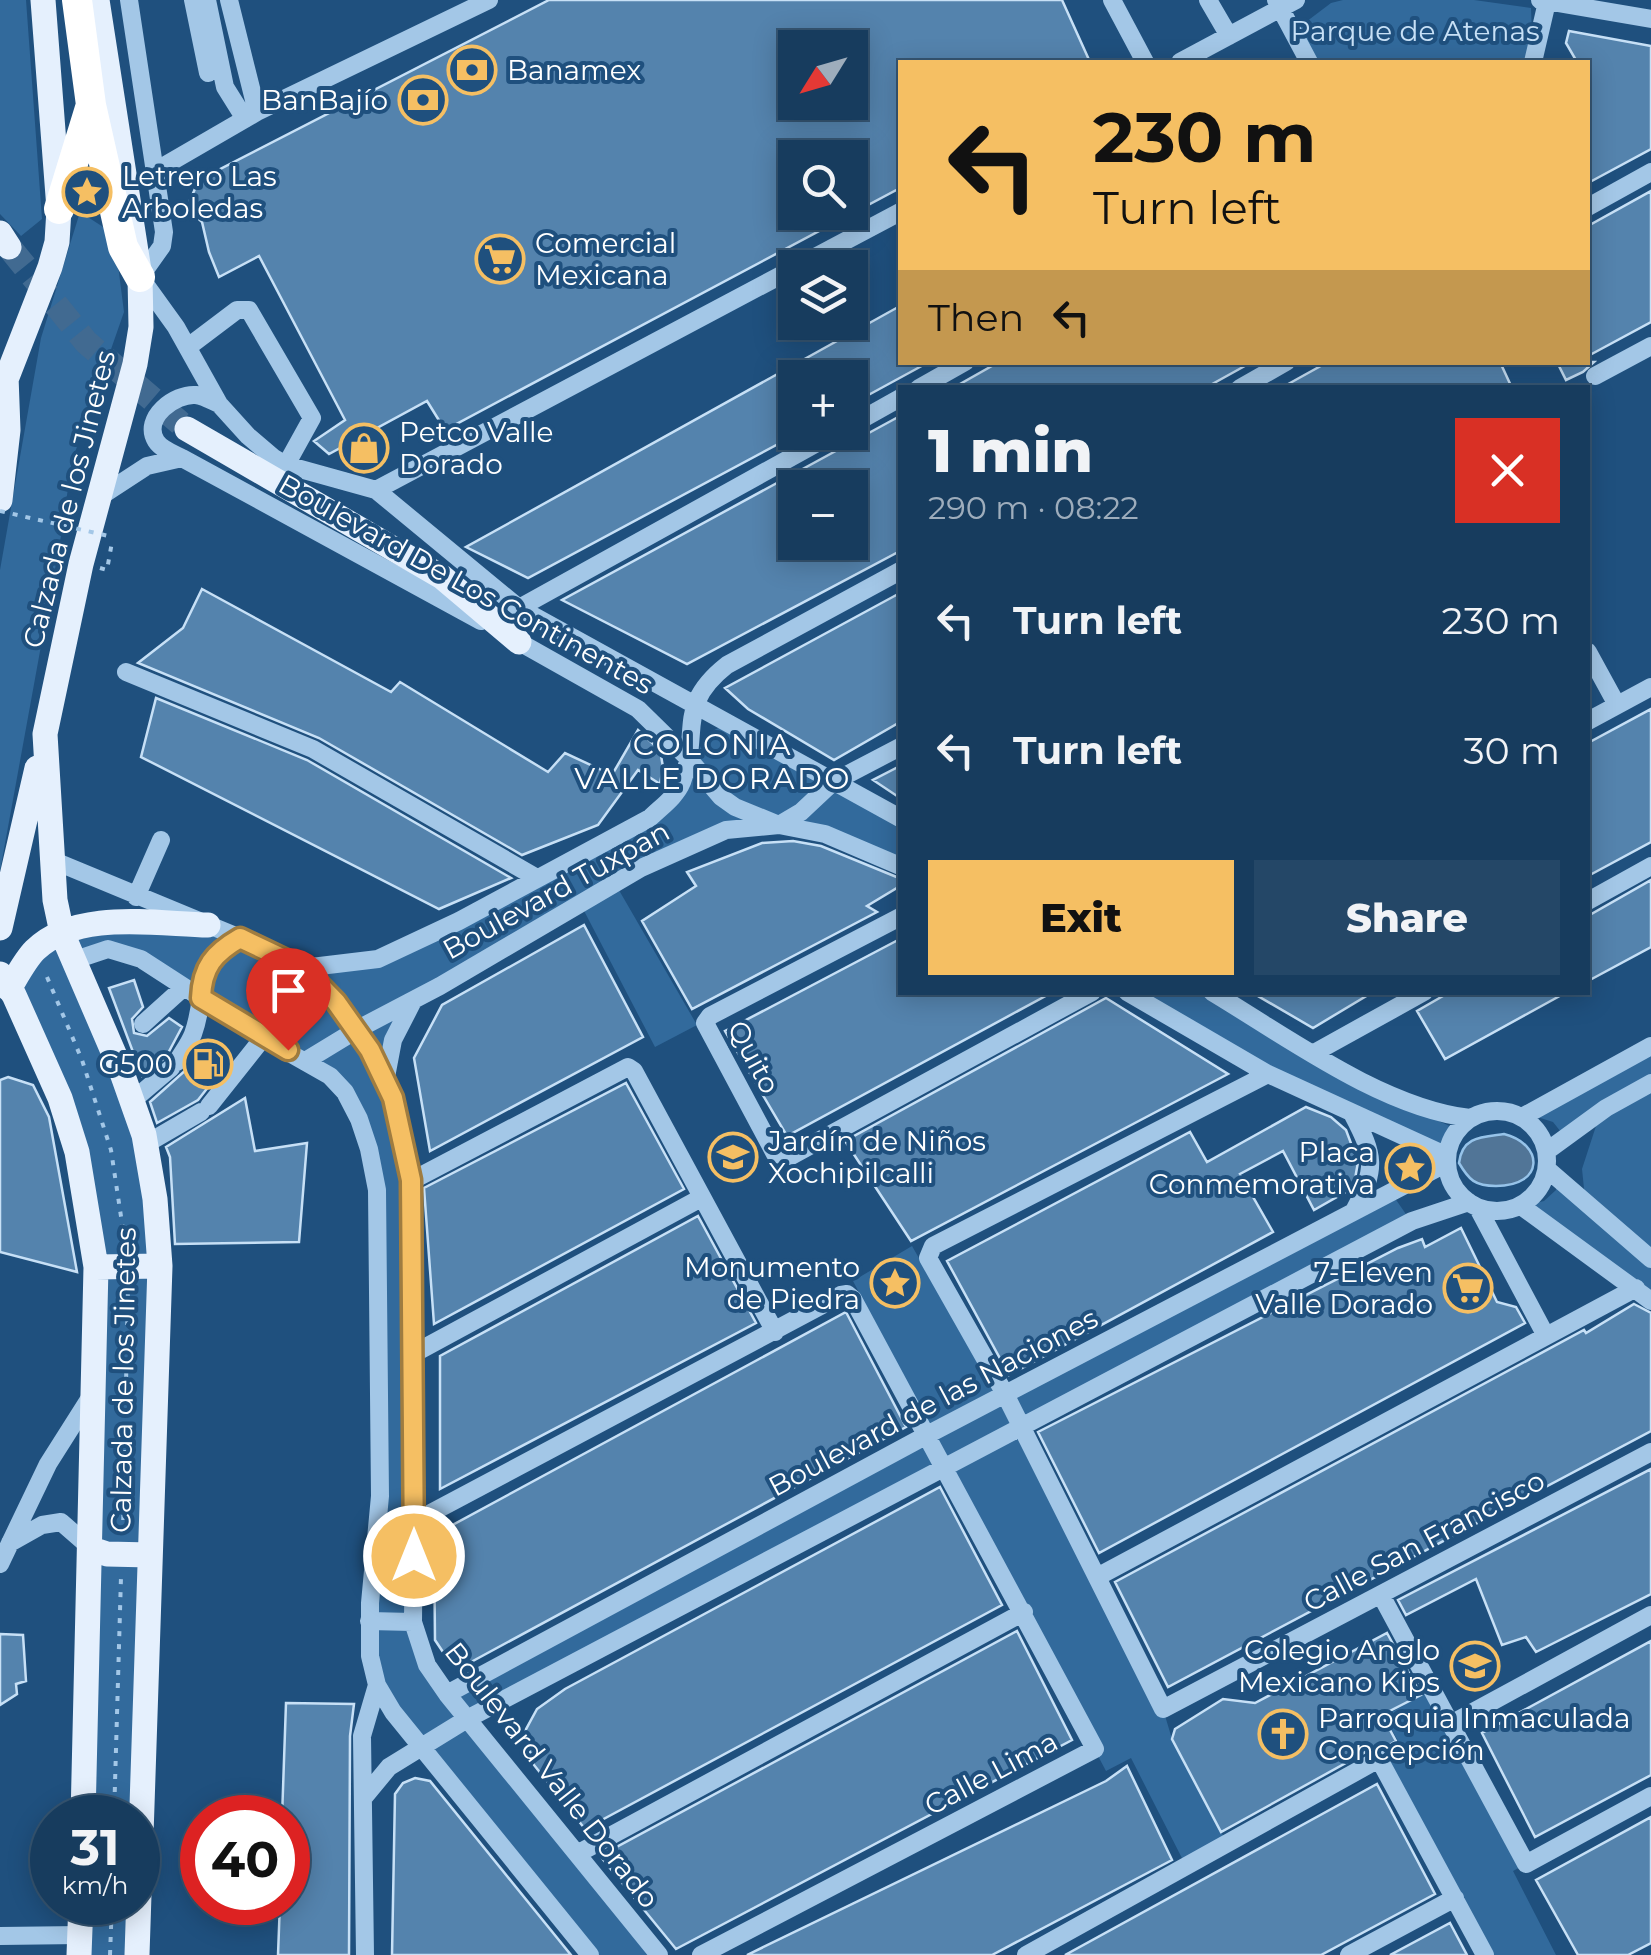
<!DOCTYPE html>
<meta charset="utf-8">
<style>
body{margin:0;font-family:Montserrat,sans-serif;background:#244767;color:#f1f3f6;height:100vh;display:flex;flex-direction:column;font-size:38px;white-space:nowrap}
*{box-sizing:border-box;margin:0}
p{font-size:32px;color:#9eadbc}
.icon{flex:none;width:55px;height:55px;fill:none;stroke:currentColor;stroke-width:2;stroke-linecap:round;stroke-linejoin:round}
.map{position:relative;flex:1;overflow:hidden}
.side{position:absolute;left:898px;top:385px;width:692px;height:610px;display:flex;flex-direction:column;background:#173c5e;border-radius:0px;box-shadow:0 5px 25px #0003,0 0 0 2px #365673}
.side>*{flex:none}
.top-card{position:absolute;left:898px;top:60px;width:692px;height:305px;border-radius:0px;box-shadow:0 5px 25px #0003,0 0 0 2px #365673;background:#f5bf63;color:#111;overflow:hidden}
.needle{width:65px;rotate:233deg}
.controls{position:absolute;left:778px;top:30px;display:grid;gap:20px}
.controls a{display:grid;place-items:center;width:90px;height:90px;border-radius:0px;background:#173c5e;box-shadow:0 5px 25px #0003,0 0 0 2px #365673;font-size:50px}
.speed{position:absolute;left:30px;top:1795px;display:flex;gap:20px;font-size:50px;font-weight:700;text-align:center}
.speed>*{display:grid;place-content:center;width:130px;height:130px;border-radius:50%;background:#173c5e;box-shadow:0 5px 25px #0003,0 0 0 2px #365673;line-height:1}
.speed small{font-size:25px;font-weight:400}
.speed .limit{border:15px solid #d22;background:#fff;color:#111}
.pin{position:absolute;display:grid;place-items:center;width:85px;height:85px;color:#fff;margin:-102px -42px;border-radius:50% 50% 50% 0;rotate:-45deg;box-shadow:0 0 10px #0007}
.pin .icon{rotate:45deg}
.me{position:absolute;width:110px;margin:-55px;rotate:0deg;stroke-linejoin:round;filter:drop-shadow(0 0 8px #0008)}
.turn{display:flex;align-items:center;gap:35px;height:210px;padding:0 30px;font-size:45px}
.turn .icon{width:130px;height:130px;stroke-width:2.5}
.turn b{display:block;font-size:70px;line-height:85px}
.then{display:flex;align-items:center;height:95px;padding:0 30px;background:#0003;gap:20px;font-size:38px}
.round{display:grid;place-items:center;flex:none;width:105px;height:105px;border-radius:0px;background:#244767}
.overview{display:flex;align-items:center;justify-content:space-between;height:170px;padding:0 30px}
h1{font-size:60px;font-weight:800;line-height:75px}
.primary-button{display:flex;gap:20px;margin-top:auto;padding:20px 30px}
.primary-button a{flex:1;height:115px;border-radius:0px;background:#f5bf63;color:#111;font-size:40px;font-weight:800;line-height:115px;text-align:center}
.primary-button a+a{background:#244767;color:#f1f3f6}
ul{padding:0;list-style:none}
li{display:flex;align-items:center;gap:30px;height:130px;padding:0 30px}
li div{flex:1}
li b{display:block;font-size:38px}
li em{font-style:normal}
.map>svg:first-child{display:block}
</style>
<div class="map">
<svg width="1651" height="1955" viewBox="0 0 1651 1955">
<rect width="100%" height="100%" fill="#1f507e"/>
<path fill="#326a9c" d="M0,0H26L42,219L21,236L0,214Z
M1343,0H1474L1531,8L1532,35L1526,62H1316L1298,28L1331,3Z
M80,212L114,234L124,312L72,461L61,536L0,871V570L41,338Z
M728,725L900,821V863L736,805L696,762C701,742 706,730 728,725Z
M688,760L755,818L726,829L412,1001L385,1073L306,969L360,965L650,819Z
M616,885L697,1025L655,1047L581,905Z
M125,923L237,938L223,946L200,997L110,948L74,960L65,934Z
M61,937L141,1129L158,1267L138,1818L87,1817L100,1268L20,1002L23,970Z
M240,941L334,1003L383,1078L409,1181L417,1649L658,1955H591L378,1684L379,1189L346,1091L203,996L208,968Z
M1132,993H1209L1387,1098L1452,1127L1439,1153L1353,1113Z
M1651,1048V1300L1528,1205L1544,1201L1556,1190V1178L1585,1198L1582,1169L1596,1126L1565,1137L1553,1122L1531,1115Z
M1392,1194L1410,1220L1022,1427L1163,1709L1172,1739L1227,1843L1186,1866L1131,1758L1106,1771L946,1469L474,1716L453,1691Z
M912,1246L997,1394L930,1429L853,1281Z
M1432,1690L1526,1864L1513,1871L1556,1955H1485L1379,1759L1398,1741L1384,1716Z
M85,1903H137L135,1955H83Z"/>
<path fill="#517597" stroke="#96c3e9" stroke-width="2.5" d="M1504,1134C1544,1144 1545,1186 1496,1186C1475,1186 1469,1180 1459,1163C1462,1136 1482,1137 1504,1134Z"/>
<path fill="#5483ad" stroke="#c7e0f6" stroke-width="2.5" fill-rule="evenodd" d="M549,0H1062L1090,62H900V188L445,430L427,401L329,454L314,441L345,420L259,256L219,277L209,252L202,222L191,212L190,200L199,180ZM795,48H850V102H795ZM795,158H850V212H795Z
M1569,31L1651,46V149L1588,183V62H1577L1566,43Z
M1651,191V322L1588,356V226Z
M900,306V362H929L850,405V378H795V435L528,578L466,547Z
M999,362H1252L1205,388H953Z
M1328,362H1500L1512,388H1281Z
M1557,362H1594L1583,372L1566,380Z
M900,416V551L687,664L562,600ZM795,488H850V542H795Z
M202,589L391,692L400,682L548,772L565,753L612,775L638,730L660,750L663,767L660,784L638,770L598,825L522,855L319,738L138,663L183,628Z
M900,593V722L834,760L748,709L725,688Z
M156,698L307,760L511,878L439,909L141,757Z
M1651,709V842L1588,876V743Z
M900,766V798L873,780Z
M793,841L821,846L899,878L900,886L867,906L877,912L692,1009L642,921L696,886L687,872L762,843Z
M1651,880V947L1588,981V916Z
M584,925L643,1037L430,1151L414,1058L442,1005Z
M900,939V992H1053L787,1136L725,1031Z
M134,980L143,1007L132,1019L134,1033L147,1036L169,1018L182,1027L166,1057L142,1076L109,988Z
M1251,992H1373L1313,1028Z
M1450,992H1567L1445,1059L1417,1011Z
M1106,998L1228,1074L911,1241L845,1141Z
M202,1044L227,1063L198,1100L157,1123L150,1102L187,1069Z
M8,1077L33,1085L49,1117L77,1272L0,1252V1080Z
M626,1083L684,1189L434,1324L424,1188Z
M245,1098L255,1151L307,1143L299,1242L175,1244L170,1157L166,1147Z
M1306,1107L1331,1117L1346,1130L1358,1162L1355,1179L1349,1190L1314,1210L1283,1151L1240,1174L1273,1232L1009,1375L947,1261L1190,1132L1207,1162Z
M698,1216L756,1323L440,1489V1356Z
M1461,1228L1497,1302L1516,1307L1525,1323L1099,1553L1038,1432L1398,1248L1422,1239L1425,1247Z
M1634,1304L1651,1313V1431L1168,1687L1115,1582L1584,1330L1586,1333Z
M846,1312L906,1427L471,1662L447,1658L435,1640L434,1535Z
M1651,1469V1594L1536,1652L1526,1637L1502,1645L1476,1579L1406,1615L1398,1600Z
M940,1487L1002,1605L585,1829L534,1765L524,1733L537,1709L565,1689Z
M1017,1631L1072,1740L676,1949L600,1856Z
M1387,1633L1421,1695L1382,1715L1396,1741L1384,1748H1373L1221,1832L1172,1739L1175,1729L1223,1699L1255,1703Z
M0,1634L23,1635L26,1681L16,1684L17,1694L0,1705Z
M1651,1641V1775L1535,1837L1482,1733Z
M286,1703L354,1704L350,1736L349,1955H278L280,1902H288V1818H282Z
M1127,1766L1172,1860L992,1955H747L1106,1781Z
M415,1778L430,1781L571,1955H392L395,1794L403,1783Z
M1377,1784L1435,1894L1321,1955H1065Z
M1651,1817V1943L1628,1955H1578L1536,1880Z
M1450,1923L1467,1955H1390Z"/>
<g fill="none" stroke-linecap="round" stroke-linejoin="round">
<path stroke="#416a91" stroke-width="25" stroke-dasharray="25 12" stroke-linecap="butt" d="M9,247L86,342L187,429"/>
<path stroke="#a3c7e7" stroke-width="4" stroke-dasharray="5 8" stroke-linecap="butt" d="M100,568L107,570L112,542
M47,977L82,1060L111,1150L125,1243
M123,1533L128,1287
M114,1818L121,1577
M110,1955L112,1902"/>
<path stroke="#a3c7e7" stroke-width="18" d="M129,0L164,232L162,246L140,277L176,327L219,404L248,436L274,458L286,465L376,490L519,608L900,818
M193,0L208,73
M207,0L225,87L245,119
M229,0L257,112
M1112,0L1145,62
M1208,0L1229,36
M1276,0L1309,62
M1540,0L1651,19
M1180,62L1296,0
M1533,62L1547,2
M157,170L257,112L489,0
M1588,207L1651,172
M188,347L237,310H249L312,418L286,465
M1595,376L1651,346
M919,388L965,362
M1240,388L1286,362
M850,426L900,398
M182,458C174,454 161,449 156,441C142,418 175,393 196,395C204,396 212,401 219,404
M376,490L900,212
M98,498L147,466L182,458L481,621
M519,608L837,432
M512,638L638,709L687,757L721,797L735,807L779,825L825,834L900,866
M1588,652L1617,705
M126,672L313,749L537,878
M1588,721L1651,687
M52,860L269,950C429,1037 412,1206 413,1363C413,1449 414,1536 413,1622L427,1665L447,1694L659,1955
M136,897L161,840
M1588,901L1651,866
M900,917L710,1016L705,1023L775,1154L791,1156L1092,992
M72,961L108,949L141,959L263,1038L330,1076L345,1092L359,1119L369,1149L377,1190L380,1496L370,1603V1656L377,1685L393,1712L590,1955
M303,968L378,959L459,921L650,818C661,807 676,797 682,782C701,731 675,706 727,665L900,571
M1127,992L1268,1074L1447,1156
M1212,992C1287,1037 1383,1108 1470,1118
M143,1024L184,987
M1314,1053L1424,992
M307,1060L358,1029L440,986L641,868L726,830L779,825L801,812L833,782L900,747
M177,1062C182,1053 189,1044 193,1034C210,987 188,968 240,938
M1268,1074L933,1246L928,1258L1005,1394L1163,1709L1651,1452
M386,1077L393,1040L412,1003
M132,1101L171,1068
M209,1106L263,1038
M1447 1161a50 50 0 1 1 100 0a50 50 0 1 1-100 0Z
M1353,1115C1374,1155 1377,1168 1355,1209
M1522,1117L1651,1046
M146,1144L201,1112
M1547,1151L1606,1108L1651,1083
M1547,1169L1651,1259
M411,1181L628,1067L634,1071L775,1332
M1521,1206L1651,1301
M1478,1208L1546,1336
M413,1354L701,1198
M414,1522L841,1295L847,1294L853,1299L1095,1749L701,1955
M10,1543L42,1525L61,1522L92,1549
M0,1564L48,1464L93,1393
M1097,1577L1636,1288
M1381,1595L1526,1864L1651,1796
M369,1621L413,1622
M447,1694L927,1435L1447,1163
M1451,1724L1651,1615
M365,1796L389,1767L467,1719L1412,1221L1469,1202
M577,1854L1024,1612
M0,1936L80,1935
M365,1955L362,1736L377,1685
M1026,1955L1379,1759L1485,1955
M1349,1955L1455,1898"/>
<path stroke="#e5f0fd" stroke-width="25" d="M97,0L140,277L141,327L135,364L81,564L45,734L55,900L62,933L121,1070L144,1135L155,1199L160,1266L137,1955
M0,233L9,247
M0,395L50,267L57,242L59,209L43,0
M187,429L442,577L519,642
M0,500L8,430L6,376
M0,928L37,768
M0,974L14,995L60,1098L77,1152L96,1267L83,1818
M9,989C17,976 25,960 35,950C77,909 156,924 208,925
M96,1267L160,1266
M92,1549L107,1554L150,1555
M79,1955L81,1902"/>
<path stroke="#fff" stroke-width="30" d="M77,0L91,105L123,247L140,277
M59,209L90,108"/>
<path stroke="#a3c7e7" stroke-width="4" stroke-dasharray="5 8" stroke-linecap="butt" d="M0,511L113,537"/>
</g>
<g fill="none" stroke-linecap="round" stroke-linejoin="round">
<g stroke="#9f7c40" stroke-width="25">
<path id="route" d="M288,1050L201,998C202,967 214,953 240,938L303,968L336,1002L370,1050L393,1098L411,1180L414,1556"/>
</g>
<use href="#route" stroke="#f5bf63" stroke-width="18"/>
</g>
<defs>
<g id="bank-ring" transform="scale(2.5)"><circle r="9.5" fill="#1f507e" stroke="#f5bf63" stroke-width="1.5"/><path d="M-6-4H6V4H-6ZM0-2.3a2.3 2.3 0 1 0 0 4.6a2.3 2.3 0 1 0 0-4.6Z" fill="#f5bf63"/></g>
<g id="sight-ring" transform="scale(2.5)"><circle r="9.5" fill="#1f507e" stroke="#f5bf63" stroke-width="1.5"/><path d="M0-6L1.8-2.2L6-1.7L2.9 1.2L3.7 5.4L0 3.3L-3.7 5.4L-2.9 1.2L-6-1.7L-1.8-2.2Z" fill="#f5bf63"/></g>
<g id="supermarket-ring" transform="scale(2.5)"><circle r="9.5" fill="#1f507e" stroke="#f5bf63" stroke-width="1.5"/><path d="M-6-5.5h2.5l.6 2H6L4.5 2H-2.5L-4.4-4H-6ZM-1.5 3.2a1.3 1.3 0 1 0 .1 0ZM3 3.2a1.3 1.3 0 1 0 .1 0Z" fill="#f5bf63"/></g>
<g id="shop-ring" transform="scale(2.5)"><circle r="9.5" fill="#1f507e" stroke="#f5bf63" stroke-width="1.5"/><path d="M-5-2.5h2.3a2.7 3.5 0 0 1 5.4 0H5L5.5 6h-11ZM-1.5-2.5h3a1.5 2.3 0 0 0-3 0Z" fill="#f5bf63"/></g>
<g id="fuel-ring" transform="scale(2.5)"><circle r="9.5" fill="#1f507e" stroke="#f5bf63" stroke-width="1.5"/><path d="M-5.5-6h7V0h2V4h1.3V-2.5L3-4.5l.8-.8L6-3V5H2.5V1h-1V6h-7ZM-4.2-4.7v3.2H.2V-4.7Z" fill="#f5bf63"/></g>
<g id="school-ring" transform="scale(2.5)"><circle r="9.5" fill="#1f507e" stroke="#f5bf63" stroke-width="1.5"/><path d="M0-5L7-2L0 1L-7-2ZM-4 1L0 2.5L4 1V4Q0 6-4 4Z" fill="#f5bf63"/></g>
<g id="church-ring" transform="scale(2.5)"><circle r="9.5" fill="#1f507e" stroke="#f5bf63" stroke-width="1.5"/><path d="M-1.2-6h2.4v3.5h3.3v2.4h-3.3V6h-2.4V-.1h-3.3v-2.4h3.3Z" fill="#f5bf63"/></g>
</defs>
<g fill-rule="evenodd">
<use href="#bank-ring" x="472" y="70"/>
<use href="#bank-ring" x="423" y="100"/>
<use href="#sight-ring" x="87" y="192"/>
<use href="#supermarket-ring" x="500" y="259"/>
<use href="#shop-ring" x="364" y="448"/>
<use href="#fuel-ring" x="208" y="1064"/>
<use href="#school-ring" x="733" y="1157"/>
<use href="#sight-ring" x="1410" y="1168"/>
<use href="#sight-ring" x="895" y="1283"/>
<use href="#supermarket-ring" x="1468" y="1288"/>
<use href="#school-ring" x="1475" y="1666"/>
<use href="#church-ring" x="1283" y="1734"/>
</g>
<g text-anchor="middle" stroke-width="8" stroke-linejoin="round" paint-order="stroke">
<g font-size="28" fill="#c7e0f6" stroke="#1f507e">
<text x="1415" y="41">Parque de Atenas</text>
</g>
<g font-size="28" fill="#fff" stroke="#1f507e" text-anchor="start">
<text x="507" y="80">Banamex</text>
<text x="388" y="110" text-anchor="end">BanBajío</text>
<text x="122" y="186">Letrero Las<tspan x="122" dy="32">Arboledas</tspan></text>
<text x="535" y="253">Comercial<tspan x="535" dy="32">Mexicana</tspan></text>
<text x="399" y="442">Petco Valle<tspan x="399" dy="32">Dorado</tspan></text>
<text x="173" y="1074" text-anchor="end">G500</text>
<text x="768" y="1151">Jardín de Niños<tspan x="768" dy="32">Xochipilcalli</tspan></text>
<text x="1375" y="1162" text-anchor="end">Placa<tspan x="1375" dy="32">Conmemorativa</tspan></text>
<text x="860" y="1277" text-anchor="end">Monumento<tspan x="860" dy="32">de Piedra</tspan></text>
<text x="1433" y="1282" text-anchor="end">7-Eleven<tspan x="1433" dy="32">Valle Dorado</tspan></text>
<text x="1440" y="1660" text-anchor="end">Colegio Anglo<tspan x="1440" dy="32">Mexicano Kips</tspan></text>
<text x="1318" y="1728">Parroquia Inmaculada<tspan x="1318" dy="32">Concepción</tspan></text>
</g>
<g font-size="28" fill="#fff" stroke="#1f507e">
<text transform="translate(69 499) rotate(-76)" y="10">Calzada de los Jinetes</text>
<text transform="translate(466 584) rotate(29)" y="10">Boulevard De Los Continentes</text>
<text transform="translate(556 890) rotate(-29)" y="10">Boulevard Tuxpan</text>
<text transform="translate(754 1057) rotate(62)" y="10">Quito</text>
<text transform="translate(123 1380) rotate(-89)" y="10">Calzada de los Jinetes</text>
<text transform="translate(933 1402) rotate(-28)" y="10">Boulevard de las Naciones</text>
<text transform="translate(1424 1541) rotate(-28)" y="10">Calle San Francisco</text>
<text transform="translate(991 1773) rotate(-28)" y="10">Calle Lima</text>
<text transform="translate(552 1775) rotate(52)" y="10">Boulevard Valle Dorado</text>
</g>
<g font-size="30" letter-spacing="2.5" fill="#fff" stroke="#1f507e">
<text x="713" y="755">COLONIA<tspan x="713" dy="34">VALLE DORADO</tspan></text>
</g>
</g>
</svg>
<div class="controls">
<a><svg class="needle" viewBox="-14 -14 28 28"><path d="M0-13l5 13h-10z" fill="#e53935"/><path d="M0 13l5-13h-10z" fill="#9eadbc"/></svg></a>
<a><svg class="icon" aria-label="search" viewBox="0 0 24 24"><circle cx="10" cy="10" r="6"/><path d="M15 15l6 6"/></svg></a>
<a><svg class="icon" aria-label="layers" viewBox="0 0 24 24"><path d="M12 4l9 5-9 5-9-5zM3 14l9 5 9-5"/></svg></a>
<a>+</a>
<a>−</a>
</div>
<div class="speed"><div>31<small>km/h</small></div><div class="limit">40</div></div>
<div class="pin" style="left:288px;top:1050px;background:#d93025"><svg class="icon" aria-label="arrive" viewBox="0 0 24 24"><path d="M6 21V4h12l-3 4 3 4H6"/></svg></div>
<svg class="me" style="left:414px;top:1556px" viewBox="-20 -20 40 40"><circle r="17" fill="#f5bf63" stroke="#fff" stroke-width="3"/><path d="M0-11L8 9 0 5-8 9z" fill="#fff"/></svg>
<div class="top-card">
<div class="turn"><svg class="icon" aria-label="left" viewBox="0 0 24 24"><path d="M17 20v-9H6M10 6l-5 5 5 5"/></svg><div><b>230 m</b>Turn left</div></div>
<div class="then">Then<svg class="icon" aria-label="left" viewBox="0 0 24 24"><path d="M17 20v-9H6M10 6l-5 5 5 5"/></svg></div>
</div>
<section class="side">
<div class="overview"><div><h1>1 min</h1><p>290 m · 08:22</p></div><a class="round" style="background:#d93025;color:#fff"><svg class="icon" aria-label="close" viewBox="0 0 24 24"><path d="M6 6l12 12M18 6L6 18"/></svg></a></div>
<ul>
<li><svg class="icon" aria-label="left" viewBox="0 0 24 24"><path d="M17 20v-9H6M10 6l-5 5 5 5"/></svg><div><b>Turn left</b></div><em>230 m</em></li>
<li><svg class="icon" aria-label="left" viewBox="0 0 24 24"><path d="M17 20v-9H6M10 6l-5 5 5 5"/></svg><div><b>Turn left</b></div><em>30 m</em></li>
</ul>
<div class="primary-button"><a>Exit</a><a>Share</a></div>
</section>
</div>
